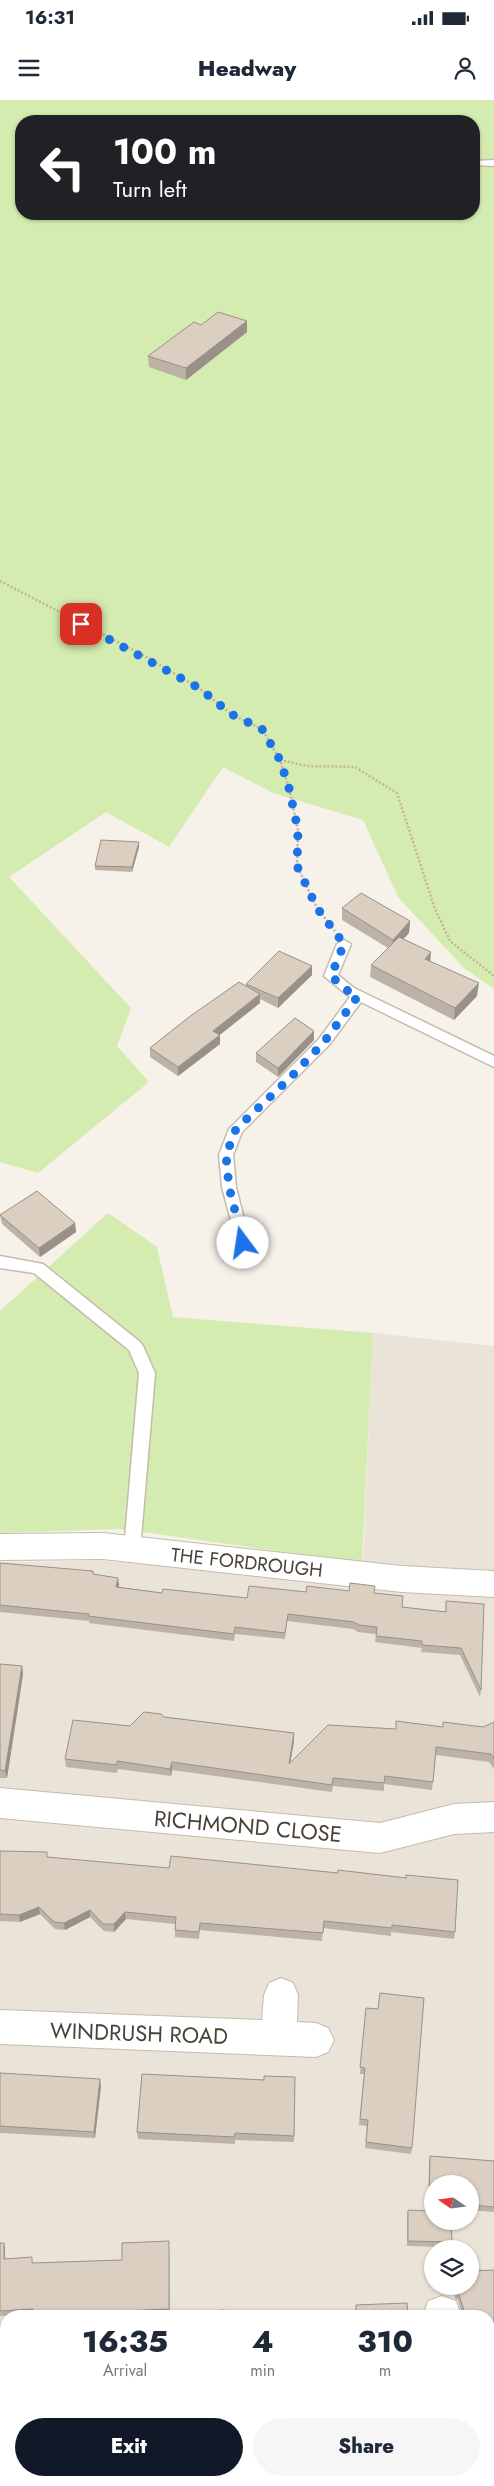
<!DOCTYPE html>
<style>
body{margin:0;font-family:Jost,sans-serif;background:#f6f6f7;color:#1f2937;height:100vh;display:flex;flex-direction:column;font-size:19px;white-space:nowrap}
*{box-sizing:border-box;margin:0}
p{font-size:16px;color:#747a83}
.icon{flex:none;width:28px;height:28px;fill:none;stroke:currentColor;stroke-width:2;stroke-linecap:round;stroke-linejoin:round}
.map{position:relative;flex:1;overflow:hidden}
.details{position:absolute;left:0px;top:2210px;width:495px;height:176px;display:flex;flex-direction:column;background:#fff;border-radius:20px 20px 0 0;box-shadow:0 1px 4px #0004}
.details>*{flex:none}
.hud{position:absolute;left:15px;top:15px;width:465px;height:105px;border-radius:20px;box-shadow:0 1px 4px #0004;background:#202124;color:#fff;overflow:hidden}
.needle{width:32px;rotate:284deg}
.buttons{position:absolute;left:424px;top:2075px;display:grid;gap:10px}
.buttons a{display:grid;place-items:center;width:55px;height:55px;border-radius:50%;background:#fff;box-shadow:0 1px 4px #0004;font-size:25px}
.pin{position:absolute;display:grid;place-items:center;width:42px;height:42px;color:#fff;margin:-21px;border-radius:10px;box-shadow:0 2px 8px #0006}
.me{position:absolute;width:55px;margin:-28px;rotate:346deg;stroke-linejoin:round;filter:drop-shadow(0 0 4px #0008)}
.turn{display:flex;align-items:center;gap:18px;height:105px;padding:0 15px;font-size:22px}
.turn .icon{width:65px;height:65px;stroke-width:2.5}
.turn b{display:block;font-size:35px;line-height:42px}
.eta{display:flex;justify-content:space-evenly;align-items:center;height:85px;text-align:center}
.eta b{font-size:30px;font-weight:800;line-height:35px}
.button{display:flex;gap:10px;margin-top:auto;padding:10px 15px}
.button a{flex:1;height:58px;border-radius:30px;background:#111827;color:#fff;font-size:20px;font-weight:800;line-height:58px;text-align:center}
.button a+a{background:#f6f6f7;color:#1f2937}
.status{display:flex;justify-content:space-between;align-items:center;height:35px;padding:0 25px;background:#fff;direction:ltr}
.status svg{height:14px;fill:currentColor}
header{display:flex;justify-content:space-between;align-items:center;height:65px;padding:0 15px;background:#fff;font-size:22px;font-weight:800}
.map>svg:first-child{display:block}
</style>
<div class="status"><b>16:31</b><svg viewBox="0 0 49 12"><path d="M0 12V9h3v3zM5 12V6h3v6zM10 12V3h3v9zM15 12V0h3v12zM26 1h20v11H26zM47 4h2v5h-2z"/></svg></div>
<header><svg class="icon" aria-label="menu" viewBox="0 0 24 24"><path d="M4 6h16M4 12h16M4 18h16"/></svg>Headway<svg class="icon" aria-label="person" viewBox="0 0 24 24"><circle cx="12" cy="8" r="4"/><path d="M4 21q1-7 8-7t8 7"/></svg></header>
<div class="map">
<svg width="494" height="2386" viewBox="0 0 494 2386">
<rect width="100%" height="100%" fill="#f6f1e9"/>
<path fill="#eae3d7" fill-rule="evenodd" d="M373,1233L494,1246V2386H0V1462L107,1461L362,1484ZM432,2084H470V2121H432ZM432,2149H470V2186H432ZM6,2216H489V2380H6Z"/>
<path fill="#d5ecb0" fill-rule="evenodd" d="M0,0H494V889L464,868L398,797L363,720L273,693L223,667L169,747L106,712L9,777L131,908L117,946L149,982L38,1073L0,1062ZM21,21H474V114H21Z
M108,1113L157,1147L173,1217L373,1233L362,1463L120,1429L0,1433V1211Z"/>
<g fill="none" stroke-linecap="round" stroke-linejoin="round">
<g stroke="#c5bbae" stroke-width="3">
<path id="service" d="M494,60V66L474,65V61Z
M344,840L351,844L338,875L354,888L494,956V967L361,902L329,945L242,1032L233,1055L236,1087L250,1143L248,1147H238L222,1087L219,1055L229,1029L319,939L350,897L324,876L337,844Z
M0,1156L43,1164L140,1242L143,1246L155,1273L140,1450L138,1455L132,1457L126,1455L124,1450L139,1273L129,1250L34,1173L0,1168Z"/>
</g>
<g stroke="#c5bbae" stroke-width="2">
<path id="minor" d="M103,1433L402,1466L494,1471V1497L402,1492L103,1459L0,1460V1434Z
M0,1688L380,1723L454,1704L494,1702V1732L454,1734L380,1753L0,1718Z
M281,1878L293,1883L298,1895L297,1922L316,1923L328,1928L334,1940L328,1952L316,1957L0,1944V1910L262,1920L264,1895L269,1883Z
M442,2196L456,2201L461,2216H423L428,2201Z
M489,2291H494V2331H489Z
M0,2318H6V2358H0Z
M93,2380H136L138,2386H96Z
M434,2380H474L475,2386H435Z"/>
</g>
<path stroke="#c5b39b" stroke-width="2.5" stroke-dasharray="2 2" stroke-linecap="butt" d="M0,481L141,554L199,588L231,614L262,629L280,660L289,688L298,730L297,766L317,808L335,831
M280,660L307,666L355,667L397,693L435,809L450,841L494,876"/>
<use href="#service" fill="#fff" fill-rule="evenodd"/>
<use href="#minor" fill="#fff" fill-rule="evenodd"/>
</g>
<path fill="#bcb2a6" d="M201,225L247,232L186,280L149,267L148,256Z
M139,747L132,772L95,770V766Z
M342,808L410,821L409,833L403,839L430,862L477,896L454,920L370,877L371,865L388,848L342,820Z
M312,866V875L278,908L260,899V903L220,935V944L178,976L150,957V948L246,886V884Z
M314,931V940L278,977L256,962V953Z
M0,1115L75,1123L76,1132L40,1157L2,1124Z
M0,1463L94,1474L119,1485L118,1487L162,1493L247,1498L306,1492L349,1491L374,1493L402,1507L445,1512L446,1501L481,1590L480,1597L460,1555L421,1552L422,1548L375,1542L376,1534L358,1532L353,1529L287,1521L285,1539L235,1534L234,1541L89,1523V1521L0,1512Z
M0,1564L22,1566L23,1574L7,1678H0Z
M164,1617L294,1633V1641L290,1663L396,1629L443,1627H483L494,1622V1669L489,1662L436,1655L432,1690L384,1684V1691L333,1686L332,1692L172,1670L171,1676L118,1669L117,1673L66,1667L65,1659L130,1626Z
M0,1751L48,1757L455,1832L454,1839L391,1832V1836L323,1828L322,1841L200,1830L199,1839L175,1837V1824L126,1819L114,1832L104,1831L90,1817L65,1830L55,1829L40,1814L20,1822L0,1821Z
M366,1908L412,2048L411,2054L365,2048L367,2026L359,2025L364,1974H360Z
M0,1973L101,1986L95,2038L0,2033Z
M295,1977L294,2042L235,2040V2044L138,2039L137,2032L264,1980Z
M430,2056L494,2061V2112L470,2110V2084H432L452,2142L451,2147L407,2146V2116L408,2110L428,2111L429,2062Z
M169,2141L170,2214L119,2216H33L32,2214L0,2216V2143H4L5,2148V2159L34,2163L122,2160Z
M494,2170V2232H489V2216H457L458,2212L461,2211L458,2200L455,2199L454,2186H470Z"/>
<path fill="#999187" d="M247,221V232L186,280V268Z
M139,742V747L132,772V767Z
M410,821L409,833L392,851L393,840Z
M431,852L430,865L425,859Z
M312,866V875L278,908V898Z
M479,883L477,896L454,920L455,908Z
M260,894V903L213,940V931Z
M314,931V940L278,977V968Z
M220,935V944L178,976V967Z
M75,1123L76,1132L40,1157L39,1148Z
M118,1478L119,1485L117,1494L116,1487Z
M22,1566L23,1574L7,1678L5,1671Z
M294,1633V1641L289,1671V1664Z
M172,1662V1670L171,1676L170,1669Z
M39,1807L40,1814L20,1822L19,1815Z
M90,1810V1817L65,1830L64,1823Z
M125,1812L126,1819L114,1832V1824Z
M100,1979L101,1986L95,2038L94,2032Z
M4,2143L5,2148V2165L4,2159Z"/>
<path fill="#dbcfc1" stroke="#999187" d="M218,212L247,221L186,268L148,256L194,222L201,225Z
M101,740L139,742L132,767L95,766Z
M361,793L410,821L393,840L342,808Z
M399,837L431,852L425,859L479,883L455,908L371,865Z
M279,851L312,866L278,898L246,884Z
M239,882L260,894L213,931L220,935L178,967L150,948L189,917Z
M295,918L314,931L278,968L256,953Z
M37,1091L75,1123L39,1148L0,1115Z
M0,1463L93,1471V1474L118,1478L116,1487L162,1493L163,1489L247,1498L249,1486L306,1492L307,1486L349,1491L350,1483L375,1486L374,1493L403,1496L402,1507L446,1512V1501L484,1504L481,1590L461,1548L422,1545V1541L376,1536L377,1527L359,1525L354,1522L288,1514L285,1533L235,1527L234,1534L88,1516L89,1514L0,1505Z
M0,1564L22,1566L5,1671L0,1670Z
M144,1612L161,1614L164,1617L294,1633L289,1664L328,1625L396,1629V1621L443,1627V1622L483,1627L494,1622V1659L491,1654L436,1647L433,1682L385,1676L384,1683L333,1678L332,1685L172,1662L170,1669L117,1661V1665L65,1659L73,1620L130,1626Z
M0,1751L47,1752V1757L169,1768L171,1756L338,1773V1770L406,1778V1775L458,1780L455,1832L392,1825V1828L324,1821L323,1833L200,1823L199,1832L175,1830L176,1817L125,1812L114,1824H103L90,1810L64,1823L54,1822L39,1807L19,1815L0,1814Z
M380,1893L424,1898L412,2048L366,2042L368,2020L360,2019L365,1968L360,1967L366,1908L378,1909Z
M0,1973L100,1979L94,2032L0,2026Z
M142,1974L264,1980V1976L295,1977L294,2036L235,2033L234,2037L137,2032Z
M430,2056L494,2061V2107L470,2105V2084H432V2121H451L452,2142L408,2141V2110L429,2111Z
M169,2141V2209L32,2215L33,2209L0,2211V2143H4V2159L32,2157V2163L122,2160V2143Z
M494,2170V2226H489V2216H458V2212L464,2210L459,2195L456,2193V2186H470V2171Z
M407,2203L408,2216H356V2205Z
M225,2210V2216H175V2213Z
M0,2371H6V2380H29V2386H0Z
M179,2380H247V2386H179Z
M366,2380H428V2386H367Z"/>
<g fill="none" stroke-linecap="round" stroke-linejoin="round">
<path stroke="#1a73e8" stroke-width="9" stroke-dasharray="0 16.2" d="M81,524L199,588L231,614L262,629L280,660L289,688L298,730L297,766L317,808L344,844L331,876L349,892L358,896L324,942L289,979L236,1029L226,1055L229,1087L243,1143"/>
</g>
<g text-anchor="middle" stroke-width="4" stroke-linejoin="round" paint-order="stroke">
<g font-size="19" fill="#4a4137" stroke="#fff">
<text transform="translate(247 1462) rotate(6)" y="7">THE FORDROUGH</text>
</g>
<g font-size="22" fill="#4a4137" stroke="#fff">
<text transform="translate(248 1726) rotate(5)" y="8">RICHMOND CLOSE</text>
<text transform="translate(139 1933) rotate(2)" y="8">WINDRUSH ROAD</text>
</g>
</g>
</svg>
<div class="buttons">
<a><svg class="needle" viewBox="-14 -14 28 28"><path d="M0-13l5 13h-10z" fill="#e53935"/><path d="M0 13l5-13h-10z" fill="#747a83"/></svg></a>
<a><svg class="icon" aria-label="layers" viewBox="0 0 24 24"><path d="M12 4l9 5-9 5-9-5zM3 14l9 5 9-5"/></svg></a>
</div>
<div class="pin" style="left:81px;top:524px;background:#d93025"><svg class="icon" aria-label="arrive" viewBox="0 0 24 24"><path d="M6 21V4h12l-3 4 3 4H6"/></svg></div>
<svg class="me" style="left:243px;top:1143px" viewBox="-20 -20 40 40"><circle r="19" fill="#fff"/><path d="M0-13L10 11 0 6-10 11z" fill="#1a73e8"/></svg>
<div class="hud">
<div class="turn"><svg class="icon" aria-label="left" viewBox="0 0 24 24"><path d="M17 20v-9H6M10 6l-5 5 5 5"/></svg><div><b>100 m</b>Turn left</div></div>
</div>
<section class="details">
<div class="eta">
<div><b>16:35</b><p>Arrival</p></div>
<div><b>4</b><p>min</p></div>
<div><b>310</b><p>m</p></div>
</div>
<div class="button"><a>Exit</a><a>Share</a></div>
</section>
</div>
